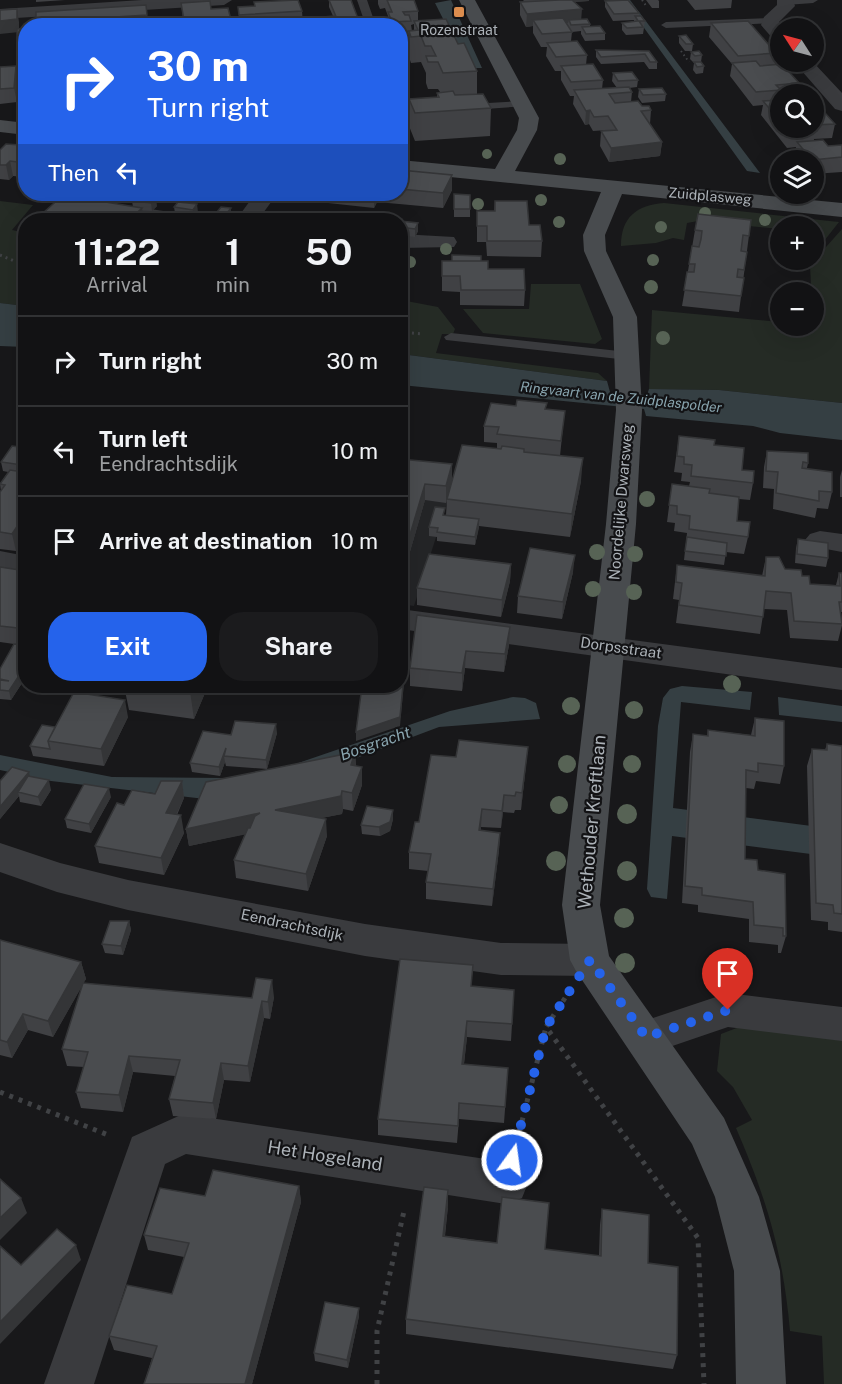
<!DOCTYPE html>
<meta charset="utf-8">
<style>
body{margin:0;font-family:"Public Sans",sans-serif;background:#1b1b1d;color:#f1f3f6;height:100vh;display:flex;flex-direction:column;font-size:22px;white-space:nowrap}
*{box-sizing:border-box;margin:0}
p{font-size:20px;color:#9c9ea0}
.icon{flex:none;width:33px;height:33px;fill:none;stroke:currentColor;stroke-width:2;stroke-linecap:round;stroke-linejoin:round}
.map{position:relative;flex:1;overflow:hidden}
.panel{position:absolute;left:18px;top:213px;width:390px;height:480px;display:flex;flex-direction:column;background:#121214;border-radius:24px;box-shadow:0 6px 24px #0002,0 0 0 2px #313234}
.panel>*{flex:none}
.hud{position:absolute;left:18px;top:18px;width:390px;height:183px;border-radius:24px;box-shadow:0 6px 24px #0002,0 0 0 2px #313234;background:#2563eb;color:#fff;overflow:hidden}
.needle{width:39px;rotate:306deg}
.fabs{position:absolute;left:770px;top:18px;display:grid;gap:12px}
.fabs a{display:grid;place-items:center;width:54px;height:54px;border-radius:50%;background:#121214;box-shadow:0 6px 24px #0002,0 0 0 2px #313234;font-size:30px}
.pin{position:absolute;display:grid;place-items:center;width:51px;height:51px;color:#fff;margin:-62px -26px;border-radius:50% 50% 50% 0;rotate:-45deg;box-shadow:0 0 6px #0007}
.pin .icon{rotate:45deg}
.me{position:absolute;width:66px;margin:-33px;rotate:14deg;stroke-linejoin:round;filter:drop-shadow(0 0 4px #0008)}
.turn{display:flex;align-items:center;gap:21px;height:126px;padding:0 30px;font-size:27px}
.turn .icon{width:78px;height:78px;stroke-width:2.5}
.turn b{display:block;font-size:42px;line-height:51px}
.then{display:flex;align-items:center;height:57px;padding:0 30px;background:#0003;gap:12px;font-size:22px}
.eta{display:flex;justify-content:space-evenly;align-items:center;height:102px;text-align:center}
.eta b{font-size:36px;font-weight:700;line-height:42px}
.primary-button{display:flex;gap:12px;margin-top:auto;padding:12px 30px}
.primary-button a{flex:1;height:69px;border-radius:24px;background:#2563eb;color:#fff;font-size:24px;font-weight:700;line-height:69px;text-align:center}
.primary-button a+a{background:#1b1b1d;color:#f1f3f6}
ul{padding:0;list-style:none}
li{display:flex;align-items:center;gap:18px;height:90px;padding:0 30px;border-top:2px solid #313234}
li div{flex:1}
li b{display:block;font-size:22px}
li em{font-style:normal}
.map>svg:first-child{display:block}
</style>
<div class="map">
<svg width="842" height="1384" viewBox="0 0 842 1384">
<rect width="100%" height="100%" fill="#18181a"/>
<path fill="#242527" d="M401,472L455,478L414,606L401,604Z"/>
<path fill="#252b25" d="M0,201L33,205L12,230L25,233V306L0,303Z
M664,203L839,222L813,255V226H780V229L698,221L687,223L684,240L673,238L656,243L621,246C621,217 637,205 664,203Z
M842,229V403L719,390L649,389L652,310L780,322V326H813L810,265Z
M531,284H580L602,339L595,344L483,333L463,309H529Z
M401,300L438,307L455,329L453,334H442L436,353L598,373L607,381L401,354Z
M747,1024L842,1035V1384H824L822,1336L790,1331C783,1253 767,1200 736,1128L752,1120L733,1087L717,1071L721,1034Z"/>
<path fill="#353f43" d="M451,0L482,68H468L435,3Z
M624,0H630L760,173L747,171Z
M0,303L25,306V347L0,346Z
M401,354L607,381L610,392L647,395L649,389L719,390L842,403V440L780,433L753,426L646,416L644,409L401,385Z
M682,686L752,692L750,710L681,702L673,808L842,830V858L672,836L667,899L651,897L647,889L658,726L663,698L670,689Z
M513,697L525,698L536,703L540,719L439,727L306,777L205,799L51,781L0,770V755L112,777L225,778L272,772L450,711Z
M778,697L842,706V722L779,715Z"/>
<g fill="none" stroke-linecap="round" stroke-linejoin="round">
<path stroke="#404245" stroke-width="2" stroke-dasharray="1.5 3" stroke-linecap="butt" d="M642,0L647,7
M400,47L412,46
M681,51L689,62
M400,66L409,83"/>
<path stroke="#404245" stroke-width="3" stroke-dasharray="2 4" stroke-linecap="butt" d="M0,255L26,266
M400,332L423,334"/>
<path stroke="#404245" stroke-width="5" stroke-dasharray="4 6" stroke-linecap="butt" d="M565,998L546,1027L698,1238L704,1384
M0,1092L108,1135
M517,1141L546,1027
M377,1384V1331L404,1211"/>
<path fill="#3a3b3e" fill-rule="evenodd" d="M357,0H367L376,26H366Z
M782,0H818L813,3L786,5L782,4Z
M770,18L774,19V23L666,28L661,25L666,22Z
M523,101L529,104L527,106L400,115V108Z
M451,333L628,352L635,356L628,360L446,340L444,337Z"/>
<path fill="#3a3b3e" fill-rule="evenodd" d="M142,0H232L224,5L0,19V9Z
M777,0H793L795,6L779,22L783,28H780V41L774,40L761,25L764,17L777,5Z
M794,62H813L842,93V111L835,109Z
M255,194H277L258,220H236Z
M99,201L176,213L184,215L187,220H137L91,213L88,208L91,203Z
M400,234L454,237L457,242L454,247L400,248Z
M820,531L842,534V552L810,546L805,540L810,534Z
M0,551L26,556V575L0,569Z
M400,609L842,668V690L400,629Z
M0,843L60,863L128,880L365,924L501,943L590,944L604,949L610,960L604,971L590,976L501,975L365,956L128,910L57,892L0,872Z
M728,993L842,1007V1041L728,1027L646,1055L632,1049L626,1037L632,1025Z
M183,1114L506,1162L522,1168L528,1183L522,1198L506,1204L186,1154L165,1164L94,1384H44L132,1137Z"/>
<path fill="#484b4e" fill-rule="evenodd" d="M459,0H475L539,118L537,130L515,171L842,203V217L622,194L605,235L606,251L637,317L642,410L636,524L600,905L609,956L724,1118L759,1197L780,1271L786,1384H736L734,1271L715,1197L692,1144L576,971L570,960L562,905L606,524L616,410L613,317L584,251L583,235L601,192L400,172V160L495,169L517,130L519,118Z
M0,120L26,123V135L0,132Z"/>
</g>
<g fill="#576355">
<circle cx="487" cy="154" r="5"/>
<circle cx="560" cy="159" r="6"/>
<circle cx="541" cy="200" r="6"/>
<circle cx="478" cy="204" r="6"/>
<circle cx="705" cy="213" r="6"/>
<circle cx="765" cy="220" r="6"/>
<circle cx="559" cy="222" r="6"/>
<circle cx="661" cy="227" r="6"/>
<circle cx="446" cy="249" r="6"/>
<circle cx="653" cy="260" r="6"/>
<circle cx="410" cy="262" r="6"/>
<circle cx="651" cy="287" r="7"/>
<circle cx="663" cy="338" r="7"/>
<circle cx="647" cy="499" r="8"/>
<circle cx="597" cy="552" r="8"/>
<circle cx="635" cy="554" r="8"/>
<circle cx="593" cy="589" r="8"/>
<circle cx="634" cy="592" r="8"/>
<circle cx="732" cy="684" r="9"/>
<circle cx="571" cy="706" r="9"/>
<circle cx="634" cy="710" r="9"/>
<circle cx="567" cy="764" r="9"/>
<circle cx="632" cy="764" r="9"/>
<circle cx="559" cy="805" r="9"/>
<circle cx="627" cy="814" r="10"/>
<circle cx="556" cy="861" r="10"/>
<circle cx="627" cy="871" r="10"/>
<circle cx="624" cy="918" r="10"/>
<circle cx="625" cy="963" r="10"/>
</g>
<path fill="#404144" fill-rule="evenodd" d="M36,0H65L36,2Z
M329,0L360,24L374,26H312V18L333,16L329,7Z
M378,0H414L418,11V20L458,44L477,71V94L491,108L490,136L415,141L409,126V99L437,97V93L440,92L438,89H428L426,83V73L421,62L411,63L409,57V44L400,45V26H388V16L385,8L380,9L378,4ZM414,24V31H412L411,25Z
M523,0H589V1L574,2L581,19L590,24V26L605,33V40L585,41L581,34V31L572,32L571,41L587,55L586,65L603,80L602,89L617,88L612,81L613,73L638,80L637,87L629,88L632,92L631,102L651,110L650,124L662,142L660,156L609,162L600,146L601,131H607V130L593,131L589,124L585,125L573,104L574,96H570L561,80V71H555L546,56L547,47H541L533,33V26L526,27L520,15V2H525Z
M646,0H658L659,1V8H652Z
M687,0H732L731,8L695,10Z
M605,1L639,13V16L645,21L643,34L626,35L622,30V23L634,22V20L613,21L605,7Z
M254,2L302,11L303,24L281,26H240L238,7L254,6Z
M181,3L231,20V26H184Z
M146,5L148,26H36V22Z
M711,23L776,53L775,65L799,83L797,94H780L779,100H780V128H813V103L835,124L832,138L814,139V140L828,146L842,145V172L813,174V160H798L794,156L796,147L787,148L761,115L763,105L753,106L730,76L732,64L709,37Z
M679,36L693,44L692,51H685L679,43Z
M596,50L649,51L657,62V69H649L644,62L601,64L596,57Z
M691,52L702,55L701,62L704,66L703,73L696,74L693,70L694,63L690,59Z
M400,58L405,64V91H400Z
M26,63V105H23L20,91V80L23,72V64Z
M16,66L19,80L17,102L0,104V67Z
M639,89L666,94L665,101L642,103L638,97Z
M400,118L402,122V130H401L404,137V145H400Z
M26,141V177L13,176L9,180L0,179V150L21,145Z
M400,170L452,175V190L443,208L377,202L374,208L328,203V196L301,194H400Z
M71,194H86V195L83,199L92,200L91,194H115V199L112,203L133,207L132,201L136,196L157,206L152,211L142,210L144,220H44L42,214L71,197Z
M454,194L470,195V217H454Z
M495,201L529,225L542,241L541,257L487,256L486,242H477V211H494Z
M178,202L198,212L195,217L175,213L174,207Z
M231,208V216L228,220H218L217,212Z
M751,220L739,312L682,306L695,230Z
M400,221L418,223V231L415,237L400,235Z
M442,261H481L488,269L525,290L524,306L460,305V292L442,291Z
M546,409L563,427L560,456L581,481L570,537L479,526L475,545L437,541V537L429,536V527L445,515H446L447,499L497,449V443L484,442V426Z
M679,436L714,445L742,470L753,483L750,500L739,499L737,521L748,537L744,554L726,552L724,565L684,560L687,533L674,531L675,523L667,522L672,484L689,486L690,482L681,481L682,473L674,472Z
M26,448L16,551L0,549V492L1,491L0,484L8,472L3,471L1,462Z
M767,451L808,463L807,468L832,492L828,509L817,508L815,518L773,509L774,489L763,488L764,467Z
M400,459L452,464V481L446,503L425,500L409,555L400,554Z
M842,470V497H840V477Z
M798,539L828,558L826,567L795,563L796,548Z
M766,557L785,569L802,576L810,584L836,585L839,573H842V612H841L842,625L838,641L790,638L787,610L764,609L760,634L676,623L679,600L673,599L677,565L762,576Z
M511,564L510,581L501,617L417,605V588Z
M0,567L26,571V640L22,645H26V684L24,680L11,700L0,699V669L14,644L0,642Z
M573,572L562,619L517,613L518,596Z
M510,627L509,645L504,672L465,668L462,691L410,686V668Z
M39,686H90L87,692Z
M124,686H208L194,719L129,710Z
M245,686H282L280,690H246Z
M308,686H334L333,692L308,690Z
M128,717L104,766L33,756L30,746Z
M755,718L784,766L780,784L756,781L754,789L746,788L745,859L758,870L786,936L781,953H778V945L749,942V919L698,912V905L682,903L690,752L693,734L707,736L708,730L751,735Z
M277,733L267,769L226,766L225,762L220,776L192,772L190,763L231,735Z
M827,744L842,746V932L828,930V922L811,920L807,766L812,749L825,750Z
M528,747L521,810H515L514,813L503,812L501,828L481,827V831L500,833L499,850L492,906L426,899V882L428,871L409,869V852L419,822L456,757Z
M355,752L356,766L362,767V785L353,811L343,809L342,814L321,818L327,836L308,891L236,878L234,860L245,834L189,846L186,829Z
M30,777L51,790L41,806L20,802L19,796L0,819V781Z
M182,781L184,798L177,815L184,833L164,875L99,863L95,846L124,805L155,794Z
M111,797L91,833L67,828L65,819Z
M393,819L390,831L380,836L362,834L361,825Z
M129,921L131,930L123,955L105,953L102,944Z
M0,940L81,962L86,979L83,983L252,998L274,997L270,1019L264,1018L250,1082L224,1080L216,1119L173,1116L169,1099L175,1076L133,1072L123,1112L81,1108L76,1092L84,1067L67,1066L62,1049L83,984L53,1037L28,1030L12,1058L0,1055Z
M471,986L514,990L511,1041L467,1037L464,1064L508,1068L504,1123L459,1119L457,1143L378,1135V1119Z
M299,1186L301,1202L252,1384H144L152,1358L114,1350L109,1336L172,1294L184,1257L148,1250L144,1235L205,1196Z
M448,1206L445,1236L599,1256L600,1225L602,1209L648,1263L677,1355L673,1369L406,1334V1319Z
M359,1308V1316L348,1368L315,1361L314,1353Z"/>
<path fill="#343537" d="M571,0H589V1L571,2Z
M17,9L19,22V32L0,34V21Z
M582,9L581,22L569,20L568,23L537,26L533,20V26L526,27L527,14Z
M26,43V50L18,51L17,44Z
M16,66L19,80L17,102L14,88Z
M590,110L589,124L585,125L586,111Z
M662,142L660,156L609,162L611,148Z
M10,161L13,176L9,180L6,165Z
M452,175V190L443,208V193Z
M81,194H86V195L82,200Z
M112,194H115V199L111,204L110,196Z
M374,194H377V202L374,208Z
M156,198L157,206L152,211L151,203Z
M197,204L198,212L194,218L193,210Z
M142,208L144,220H129Z
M231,208V216L228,220L227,213Z
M418,223V231L415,237V229Z
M403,261V269L400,275V267Z
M583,458L581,481L570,537L572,514Z
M26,460V472L24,474L22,465Z
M452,464V481L446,503V486Z
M425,484V500L409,555V538Z
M26,513V536L16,551L12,534Z
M479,519V528L475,545V537Z
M575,555L573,572L562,619L563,602Z
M511,564L510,581L501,617L502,600Z
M26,615V640L22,645L18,628Z
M510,627L509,645L504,672L505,654Z
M466,651L465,668L462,691V673Z
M22,671L24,680L11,700L9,691Z
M404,674V683L400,726L356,741V732Z
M85,686H90L87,692Z
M192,686H208L194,719L190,691Z
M125,700L128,717L104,766L101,749Z
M276,724L277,733L267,769L266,760Z
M528,747L526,764L521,810L522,793Z
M226,748L224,756L225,762L220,776L219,767Z
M355,752L356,769L351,765Z
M362,767V785L353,811L352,793Z
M29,772L31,781L18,792L19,796L0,819V807Z
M49,780L51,790L41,806L38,797Z
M182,781L184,798L169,830L166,813Z
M109,788L111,797L91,833L89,824Z
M342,791L343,809L342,814L277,827L275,810Z
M504,795L503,812L501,828L502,811Z
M482,809L481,827L478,848L479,830Z
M393,810V819L390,831L380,836L379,827Z
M260,813L262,831L189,846L186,829Z
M181,815L184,833L164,875L161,858Z
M326,819L327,836L308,891L306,874Z
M500,833L499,850L492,906L493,889Z
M129,921L131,930L123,955L121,946Z
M81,962L86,979L53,1037L48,1021Z
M272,980L274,997L270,1019L268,1002Z
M262,1001L264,1018L250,1082L248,1066Z
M23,1014L28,1030L12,1058L7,1042Z
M467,1021V1037L462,1080V1064Z
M129,1056L133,1072L123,1112L119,1095Z
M221,1063L224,1080L216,1119L213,1103Z
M299,1186L301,1202L252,1384H245Z
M448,1190V1206L443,1251V1236Z
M21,1198L27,1213L0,1240V1218Z
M76,1245L81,1260L0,1344V1322Z
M359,1308V1316L348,1368L347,1360Z"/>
<path fill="#4a4c4f" stroke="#343537" stroke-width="1.5" d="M298,0L302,11L239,15L238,7L255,6L254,2Z
M329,0H351L360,24L340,26Z
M387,0H414L418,11L403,12L405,15H409L411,21L392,22L388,12H392Z
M559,0H572L582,9L527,14L520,2Z
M628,0L639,13L614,14L605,1Z
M210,1L211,9L228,8L231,20H184L181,3Z
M146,5L147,15L36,22V12Z
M17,9V19L0,21V10Z
M334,16L337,26H314L312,18Z
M635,16H641L645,21H639L643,27L627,28L622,23L638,21Z
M563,18L572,32L542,34L533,20Z
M446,19L458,44L464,43L477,71L443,73L438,62H428L426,56H436L431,46H425L421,36L411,37L409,31L418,30L414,21Z
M587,19L590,24L571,25L569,20Z
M748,21L776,53L738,56L711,23Z
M373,23L374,26L341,25Z
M600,26L605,33L586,34L582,27Z
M26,28V43L17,44V29Z
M409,31V37L400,38V32Z
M686,35L693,44H686L679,36Z
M577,41L587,55L556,57L547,43Z
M596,50L649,51L657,62H650L645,54L601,57Z
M699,51L702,55L695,56L691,52Z
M400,58H402L405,64H400Z
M756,61L760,66L782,64L799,83L776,85L781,90L756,92L732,63Z
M694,62H701L704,66L697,67Z
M26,63V70H23V64Z
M593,64L603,80L571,82L561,66Z
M16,66L14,88L0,89V67Z
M21,72H26V80H20Z
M632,72L638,80L618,81L613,73Z
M21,83H26V91H20Z
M629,87L632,92L609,94L615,103L638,101L642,106H649L651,110L641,111L662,142L611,148L601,131L617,130L608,116L594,117L590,110L586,111L574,90Z
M662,88L666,94L643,95L639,89Z
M453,91L455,95L483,94L491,108L415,113L409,99L439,97L437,93Z
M780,100V121L763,101Z
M813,103H816L835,124L813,125Z
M785,128H813L816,131L790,133Z
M400,129L404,137H400Z
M823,140L828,146L842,145V157L812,160L797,142Z
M26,141V163L10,161L6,165H0V150L6,144L21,145Z
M400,170L452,175L443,193L400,189Z
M91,194H112L110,196Z
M454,194L470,195V209H454Z
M63,195L142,208L129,220H94L84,218L42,214Z
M136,196L156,198L151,203L132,201Z
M495,201H527L529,225H540L542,241H487V226H477V211H495Z
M178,202L197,204L193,210L174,207Z
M221,207L231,208L227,213L217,212Z
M166,212L208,219L206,220H158Z
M270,214L281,215L277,220L266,219Z
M698,214L751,220L749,236L743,235L741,251L747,252L744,270L738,269L737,277L744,278L741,296L684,290L687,272H694L695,264H689L692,246L699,247L701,239L702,231L695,230Z
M400,221L418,223L415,229L400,227Z
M452,255L481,256V261H452Z
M442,261H488V269H524L525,290H461L460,276H442Z
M517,400L547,403L545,409L565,411L561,441L497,434L499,427L484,426L491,403L516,406Z
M679,436L715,440L714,445L744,448L742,470L754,471L753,483L691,476L692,465L684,464V457L677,456Z
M462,445L501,449L502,446L524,449V452L583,458L572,514L447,499Z
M12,446L26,448V460L22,465L1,462Z
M767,451L808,453V463L803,462L802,468L832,472V492L819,491V501L776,493L778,472L766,471Z
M400,459L452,464L446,486L425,484L409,538L400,537Z
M26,468V513L12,534L0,532V492L5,485L0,484L10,470L23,472Z
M672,484L710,489L709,493L739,497L737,521L750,522L748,537L689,529L690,516L677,514V506L669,505Z
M435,507L445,508L443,515L479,519L475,537L437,532L438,528L429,527Z
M687,537L727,543L726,556L685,551Z
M798,539L828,543V558L797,554Z
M530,548L575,555L563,602L518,596Z
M429,554L511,564L502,600L417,588Z
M766,557H779L785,569L801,570L802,576H809L810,584L840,586L839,573H842V602H839L842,624L794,621L791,593L766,591L763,617L679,605L682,583L676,582L677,565L765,576Z
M0,567L26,571V615L18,628L0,626Z
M417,615L510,627L505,654L466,651L462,673L410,668Z
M14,644L26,645V657L20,666L22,671L9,691L0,690V680L9,681L0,679V669Z
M26,657V667L20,666Z
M400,674H404L400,717L356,732L362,686H400Z
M150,686H192L190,691Z
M74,692L125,700L101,749L48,741Z
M755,718L784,721V766L758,763V772L746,770L745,859L757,860L758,870L785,874L786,936H783V928L754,925L753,902L702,895V888L685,886L693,734L708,736V730L755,736Z
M235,721L276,724L266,760L224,756L226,748L219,767L190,763L203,731L231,735Z
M42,725L55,727L48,741L50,749L30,746Z
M459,740L528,747L522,793L516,792L515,796L504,795L502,811L482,809L479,830L500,833L493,889L426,882L431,854L409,852L415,822H419L431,755L456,757Z
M827,744L842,746V914L834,913L833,905L816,903L812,749L827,750Z
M355,752L351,765L362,767L352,793L342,791L341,796L275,810L326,819L306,874L234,860L248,828H250L255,816L260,813L186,829L206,782Z
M12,767L29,772L0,807V781Z
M28,776L49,780L38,797L18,792Z
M161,781H182L166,813L181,815L161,858L95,846L117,803L124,805L132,790L155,794Z
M84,784L109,788L89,824L65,819Z
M367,806L393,810L390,822L379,827L361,825Z
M110,921H129L121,946L102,944Z
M0,940L81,962L48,1021L23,1014L7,1042L0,1040Z
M400,959L473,965L471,986L514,990L512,1024L467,1021L462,1064L508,1068L505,1107L459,1103L458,1126L378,1119Z
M256,978L272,980L268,1002L262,1001L248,1066L221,1063L213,1103L169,1099L180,1060L129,1056L119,1095L76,1092L88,1052L62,1049L83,983L252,998Z
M213,1170L299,1186L245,1384H144L157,1346L109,1336L127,1285L172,1294L189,1243L144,1235L160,1188L205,1196Z
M0,1179L21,1198L0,1218Z
M424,1187L448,1190L443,1236L471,1240L497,1243L502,1197L549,1203L545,1249L601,1256L602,1209L649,1215L648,1263L678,1267L677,1355L406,1319Z
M57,1229L76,1245L0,1322V1246L21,1265Z
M325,1302L359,1308L347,1360L314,1353Z"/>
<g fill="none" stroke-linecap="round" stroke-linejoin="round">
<path stroke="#2563eb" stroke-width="10" stroke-dasharray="0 18" d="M512,1160L546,1027L590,960L646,1037L728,1010"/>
</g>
<rect fill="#dc8d4e" stroke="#131315" stroke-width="2" x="453" y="6" width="12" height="12" rx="3"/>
<g text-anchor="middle" stroke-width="4.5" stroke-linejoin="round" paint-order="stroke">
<g font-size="14" fill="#acb2b8" stroke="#131315">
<text x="459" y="35">Rozenstraat</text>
</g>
<g font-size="14" fill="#acb2b8" stroke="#131315">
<text transform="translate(710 196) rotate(5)" y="5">Zuidplasweg</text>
</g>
<g font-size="14" font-style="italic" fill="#88a4ae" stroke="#131315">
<text transform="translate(621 397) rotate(6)" y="5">Ringvaart van de Zuidplaspolder</text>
</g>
<g font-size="15" fill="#acb2b8" stroke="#131315">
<text transform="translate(621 502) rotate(-85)" y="5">Noordelijke Dwarsweg</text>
<text transform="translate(621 648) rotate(8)" y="5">Dorpsstraat</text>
<text transform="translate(292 925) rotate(12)" y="5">Eendrachtsdijk</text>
</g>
<g font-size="16" font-style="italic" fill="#88a4ae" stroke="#131315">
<text transform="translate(375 743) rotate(-19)" y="6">Bosgracht</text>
</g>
<g font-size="18" fill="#acb2b8" stroke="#131315">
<text transform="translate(592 822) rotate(-85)" y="6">Wethouder Kreftlaan</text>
<text transform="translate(325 1156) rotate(9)" y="6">Het Hogeland</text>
</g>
</g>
</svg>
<div class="fabs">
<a><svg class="needle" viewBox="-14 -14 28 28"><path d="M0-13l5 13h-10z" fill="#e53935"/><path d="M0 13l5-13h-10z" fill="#9c9ea0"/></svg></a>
<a><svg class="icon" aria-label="search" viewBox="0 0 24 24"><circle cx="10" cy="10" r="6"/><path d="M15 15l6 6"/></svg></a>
<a><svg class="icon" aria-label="layers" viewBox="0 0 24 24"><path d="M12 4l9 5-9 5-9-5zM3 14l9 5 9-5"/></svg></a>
<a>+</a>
<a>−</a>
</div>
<div class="pin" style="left:728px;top:1010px;background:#d93025"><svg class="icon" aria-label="arrive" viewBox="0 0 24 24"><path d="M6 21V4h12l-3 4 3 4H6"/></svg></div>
<svg class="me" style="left:512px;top:1160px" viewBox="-20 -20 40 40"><circle r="17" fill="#2563eb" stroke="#fff" stroke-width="3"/><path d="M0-11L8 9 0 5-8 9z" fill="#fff"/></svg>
<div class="hud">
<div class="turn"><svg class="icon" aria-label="right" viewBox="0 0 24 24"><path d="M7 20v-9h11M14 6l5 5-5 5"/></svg><div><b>30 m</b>Turn right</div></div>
<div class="then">Then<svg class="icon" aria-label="left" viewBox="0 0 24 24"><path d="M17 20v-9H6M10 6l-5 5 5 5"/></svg></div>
</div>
<section class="panel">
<div class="eta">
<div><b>11:22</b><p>Arrival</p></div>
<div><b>1</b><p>min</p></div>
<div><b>50</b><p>m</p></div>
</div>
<ul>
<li><svg class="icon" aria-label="right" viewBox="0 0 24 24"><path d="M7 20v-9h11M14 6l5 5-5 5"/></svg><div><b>Turn right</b></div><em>30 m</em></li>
<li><svg class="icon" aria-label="left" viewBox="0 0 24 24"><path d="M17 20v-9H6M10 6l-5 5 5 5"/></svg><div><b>Turn left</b><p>Eendrachtsdijk</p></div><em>10 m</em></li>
<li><svg class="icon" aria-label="arrive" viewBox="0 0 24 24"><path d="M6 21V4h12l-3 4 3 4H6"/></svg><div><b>Arrive at destination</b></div><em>10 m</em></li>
</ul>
<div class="primary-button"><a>Exit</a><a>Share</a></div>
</section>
</div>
